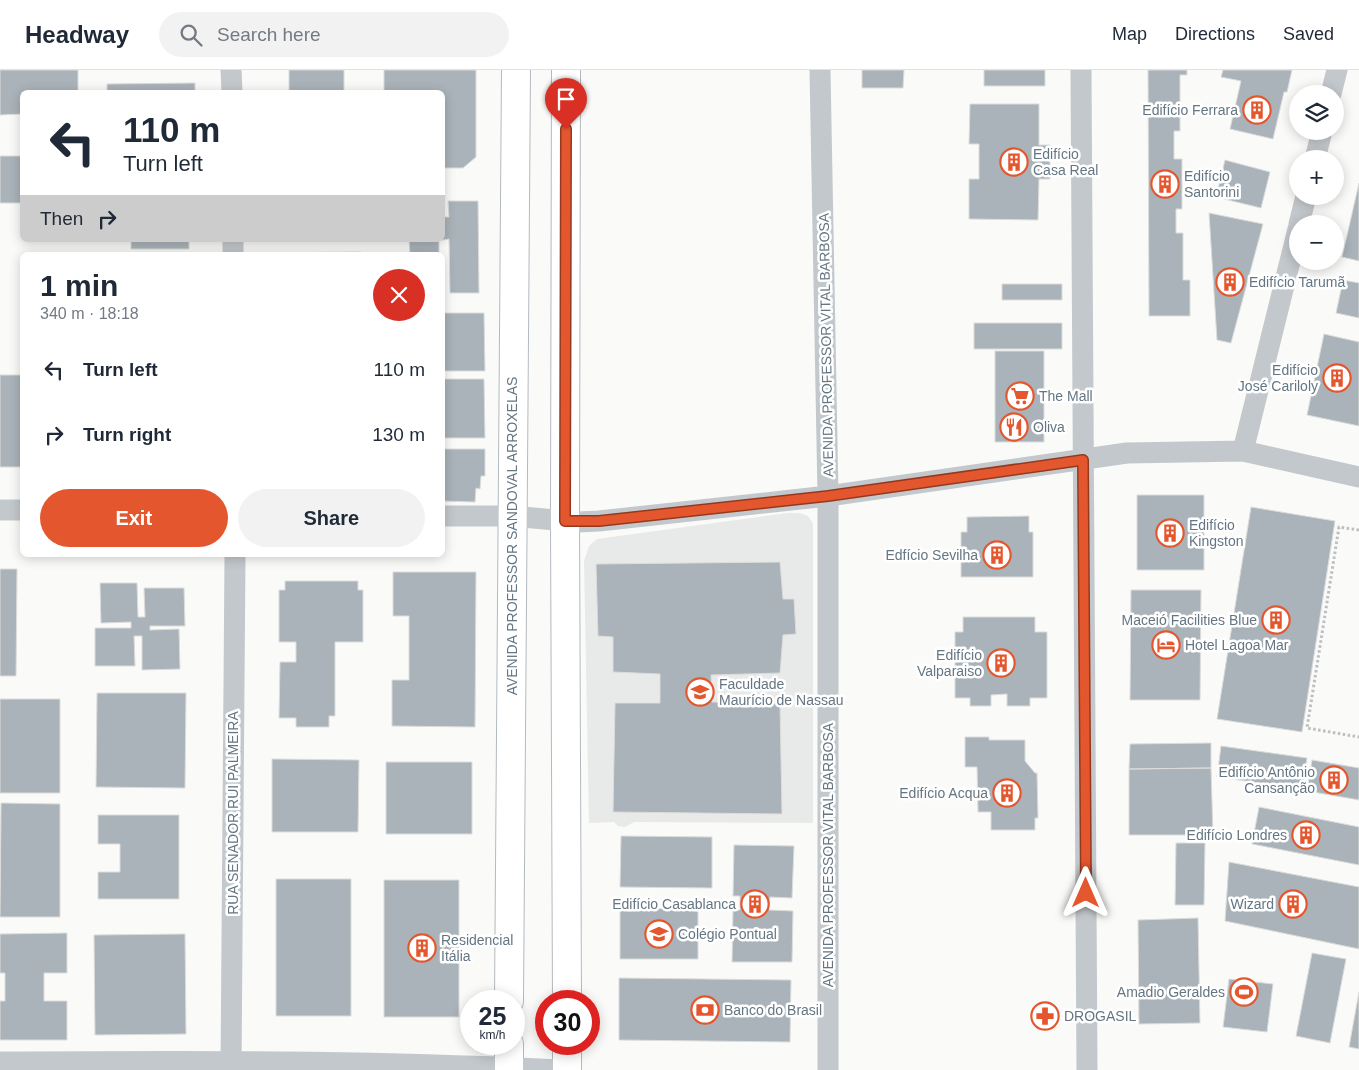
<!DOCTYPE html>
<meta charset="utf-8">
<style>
body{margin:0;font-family:Arial,sans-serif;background:#f2f2f3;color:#1f2937;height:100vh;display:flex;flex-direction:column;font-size:19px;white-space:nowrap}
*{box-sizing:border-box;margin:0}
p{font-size:16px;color:#747a83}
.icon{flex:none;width:28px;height:28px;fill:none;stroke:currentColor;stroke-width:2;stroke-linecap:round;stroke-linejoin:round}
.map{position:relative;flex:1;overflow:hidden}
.panel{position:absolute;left:20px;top:182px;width:425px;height:305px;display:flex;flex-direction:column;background:#fff;border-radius:8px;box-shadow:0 2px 12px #0003}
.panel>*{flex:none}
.hud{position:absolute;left:20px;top:20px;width:425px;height:152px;border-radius:8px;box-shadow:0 2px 12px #0003;background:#fff;color:#1f2937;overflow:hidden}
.buttons{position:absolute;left:1289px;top:15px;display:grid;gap:10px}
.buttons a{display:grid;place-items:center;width:55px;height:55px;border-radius:50%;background:#fff;box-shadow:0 2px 12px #0003;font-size:25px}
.speed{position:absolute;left:460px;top:920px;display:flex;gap:10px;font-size:25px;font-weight:700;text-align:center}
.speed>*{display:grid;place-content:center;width:65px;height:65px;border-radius:50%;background:#fff;box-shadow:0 2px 12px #0003;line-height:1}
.speed small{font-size:12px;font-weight:400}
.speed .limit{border:8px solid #d22;background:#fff;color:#111}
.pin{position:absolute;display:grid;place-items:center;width:42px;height:42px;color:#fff;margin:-51px -21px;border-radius:50% 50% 50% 0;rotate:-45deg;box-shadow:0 0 5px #0007}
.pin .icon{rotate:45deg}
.me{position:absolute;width:55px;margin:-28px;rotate:0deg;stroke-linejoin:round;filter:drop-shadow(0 0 4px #0008)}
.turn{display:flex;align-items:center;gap:18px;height:105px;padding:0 20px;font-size:22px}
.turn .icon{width:65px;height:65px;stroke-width:2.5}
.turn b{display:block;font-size:35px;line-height:42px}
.then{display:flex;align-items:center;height:48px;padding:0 20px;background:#0003;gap:10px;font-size:19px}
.round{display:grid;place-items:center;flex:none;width:52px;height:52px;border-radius:26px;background:#f2f2f3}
.summary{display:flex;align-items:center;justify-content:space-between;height:85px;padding:0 20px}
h1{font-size:30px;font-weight:800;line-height:38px}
.primary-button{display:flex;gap:10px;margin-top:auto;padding:10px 20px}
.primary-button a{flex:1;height:58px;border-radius:30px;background:#e4572e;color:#fff;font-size:20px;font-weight:800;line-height:58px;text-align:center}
.primary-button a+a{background:#f2f2f3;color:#1f2937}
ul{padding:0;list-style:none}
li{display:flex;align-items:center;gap:15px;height:65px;padding:0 20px}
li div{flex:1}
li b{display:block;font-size:19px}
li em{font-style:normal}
header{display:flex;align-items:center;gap:30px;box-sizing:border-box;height:70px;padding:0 25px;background:#fff;border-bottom:1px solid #e0e1e3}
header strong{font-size:24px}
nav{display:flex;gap:28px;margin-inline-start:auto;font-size:18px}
.search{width:350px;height:45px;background:#f2f2f3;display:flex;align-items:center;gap:12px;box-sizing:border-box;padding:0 18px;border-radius:28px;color:#747a83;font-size:19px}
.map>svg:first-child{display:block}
</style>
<header>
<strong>Headway</strong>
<div class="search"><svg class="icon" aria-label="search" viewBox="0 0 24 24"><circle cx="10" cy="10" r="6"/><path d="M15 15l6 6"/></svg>Search here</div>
<nav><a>Map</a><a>Directions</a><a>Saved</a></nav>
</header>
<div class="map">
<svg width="1359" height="1000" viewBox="0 0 1359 1000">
<rect width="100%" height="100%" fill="#fafaf8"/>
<path fill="#e8e9e9" d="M788,443H800L808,446L813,453V753L634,752L625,757L618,756L614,752L589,753L584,491L589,476L597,469Z"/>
<path fill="#aab3b9" stroke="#dcdcda" d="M0,0H78V22H22V44L0,45Z
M289,0H344V22H289Z
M384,0H476V87L463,98H442V22H384Z
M862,0H904L903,18H862Z
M984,0H1045V16H984Z
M1148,0H1187V5H1180V61H1174V89H1182V139H1176V163H1183V210H1190V246H1149Z
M1223,0H1292L1287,22H1284L1273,69L1230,59L1241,11L1221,7Z
M195,13V22H107V14Z
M970,34H1039V75H1050V109H1039L1038,150L969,149V109H979V74H969Z
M0,86H22V133H0Z
M1225,90L1270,102L1261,138L1216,127Z
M1359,113V191L1342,187Z
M448,131H478L479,223H450L449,169L442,170V147H449Z
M1209,143L1263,154L1231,273L1217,270Z
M131,170H189V179H131Z
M409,170H439V185H410Z
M361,182V185H264V183Z
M1343,210L1359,213V248L1336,243Z
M1002,214H1062V230H1002Z
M442,243H484L485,301H442Z
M974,253H1062V279H974Z
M1324,264L1359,272V356L1307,345Z
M995,281H1044V372H995Z
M0,305H22V397H0Z
M442,309H484L485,368H442Z
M442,379H485V406H481L480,419L476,418L475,432L442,431Z
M1137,425H1204V500H1137Z
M1251,437L1335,451L1302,662L1217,649Z
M1029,446V462H1033V507H961V462H967V447Z
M780,492L783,529H794L796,564L783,565L780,603L711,605L712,632L780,633L782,744L613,742L615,633H660V604L613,602V567L598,566L596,494Z
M0,499H17L16,606H0Z
M393,502H476L475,657L392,656V610H409V546H393Z
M285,511H358V520H363V572H335V646H329V657H296V648H279L280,592H296V572H279V520H285Z
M100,513H137L138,547H145L144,518H184L185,556H150V560L179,559L180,599L142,600V566H134L135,596H95V558H131V552L101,553Z
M1131,520H1201L1200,630H1130Z
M963,547H1035V562H1047V628H1030V636H1007V624L991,625V636H970V628H955V562H963Z
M97,623H186L185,718L96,717Z
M0,629H60V723H0Z
M965,667H989V670H1025V691L1035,703H1037L1038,748H1035V760H991V742H978L977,697H965Z
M1211,673V698L1129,699L1130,674Z
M1221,676L1307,688L1303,719L1217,707Z
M272,689L359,690L358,762H272Z
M1312,690L1359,698V730L1307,721Z
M386,692H472V764H386Z
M1211,698L1213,765H1129V699Z
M1,733L60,734V847H0Z
M1259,737L1359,757V795L1252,774Z
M98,745H179V829H98V802H120V774H98Z
M621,766L712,767V818L620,817Z
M1176,773H1205L1204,835H1175Z
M734,775L794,776L792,828L770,827L769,840L793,841L792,892H732L733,840H740V826H733Z
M1229,792L1359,817V879L1225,851Z
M276,809H351V946H276Z
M384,810H459V947H384Z
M620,838L698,839V889H620Z
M1198,848L1200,953L1139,954L1138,850Z
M67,863V903H44V931H67V970H0V931H5V903H0V864Z
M185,864L186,964L95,965L94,865Z
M1312,883L1346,889L1330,973L1296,966Z
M619,908L791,910L790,972L619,970Z
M1229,909L1273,914L1267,962L1223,957Z
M1359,922V979L1349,977Z"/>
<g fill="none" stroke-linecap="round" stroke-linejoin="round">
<g stroke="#b3babf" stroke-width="30">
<path id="secondary" d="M566,0L565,451L567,931
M509,931L516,0
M567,974V1000
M509,1000V974"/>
</g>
<path stroke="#bbbfc2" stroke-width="3" stroke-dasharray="2.5 2.5" stroke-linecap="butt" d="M1359,460L1339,457L1307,658L1359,667"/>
<path stroke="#c3c8cc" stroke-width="21" d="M231,0L232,22
M820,0L828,426V1000
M1081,0L1087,1000
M1331,24L1337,0
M1315,89L1322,61
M1299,154L1306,126
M233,170V185
M1243,381L1298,159
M0,440H22
M442,446H511L578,452L599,451L828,426L1127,383L1243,381L1359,407
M0,992C187,991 373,990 560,1000
M231,1000L235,485"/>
<use href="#secondary" stroke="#fff" stroke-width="28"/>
</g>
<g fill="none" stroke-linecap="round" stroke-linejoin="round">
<g stroke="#94391e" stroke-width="12">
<path id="route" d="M566,59L565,451H599L828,426L1083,390L1086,823"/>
</g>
<use href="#route" stroke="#e4572e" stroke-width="9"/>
</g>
<defs>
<g id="building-ring" transform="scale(1.4375)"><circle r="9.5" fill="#fff" stroke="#e4572e" stroke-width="1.5"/><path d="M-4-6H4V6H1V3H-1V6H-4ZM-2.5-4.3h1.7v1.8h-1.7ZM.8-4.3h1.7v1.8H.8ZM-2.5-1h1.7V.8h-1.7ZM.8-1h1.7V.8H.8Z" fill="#e4572e"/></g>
<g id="supermarket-ring" transform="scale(1.4375)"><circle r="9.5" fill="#fff" stroke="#e4572e" stroke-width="1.5"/><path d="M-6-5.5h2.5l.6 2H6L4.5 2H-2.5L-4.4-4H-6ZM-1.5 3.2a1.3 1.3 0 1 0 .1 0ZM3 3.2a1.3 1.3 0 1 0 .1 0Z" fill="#e4572e"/></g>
<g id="restaurant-ring" transform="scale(1.4375)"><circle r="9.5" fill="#fff" stroke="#e4572e" stroke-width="1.5"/><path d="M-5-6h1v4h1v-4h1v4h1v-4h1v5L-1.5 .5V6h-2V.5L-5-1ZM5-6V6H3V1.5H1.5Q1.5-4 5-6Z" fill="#e4572e"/></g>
<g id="hotel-ring" transform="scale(1.4375)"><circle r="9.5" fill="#fff" stroke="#e4572e" stroke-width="1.5"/><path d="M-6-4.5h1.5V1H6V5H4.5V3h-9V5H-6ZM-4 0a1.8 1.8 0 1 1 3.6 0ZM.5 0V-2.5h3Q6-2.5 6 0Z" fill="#e4572e"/></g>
<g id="university-ring" transform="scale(1.4375)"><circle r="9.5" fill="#fff" stroke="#e4572e" stroke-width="1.5"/><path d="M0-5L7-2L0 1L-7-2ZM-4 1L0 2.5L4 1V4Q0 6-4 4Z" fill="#e4572e"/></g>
<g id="school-ring" transform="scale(1.4375)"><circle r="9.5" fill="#fff" stroke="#e4572e" stroke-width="1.5"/><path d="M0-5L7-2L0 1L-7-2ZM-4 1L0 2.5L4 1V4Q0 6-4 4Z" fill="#e4572e"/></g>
<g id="stadium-ring" transform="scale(1.4375)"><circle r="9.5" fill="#fff" stroke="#e4572e" stroke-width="1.5"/><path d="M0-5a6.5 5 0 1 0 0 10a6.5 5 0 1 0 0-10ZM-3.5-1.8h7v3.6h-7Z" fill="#e4572e"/></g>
<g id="bank-ring" transform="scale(1.4375)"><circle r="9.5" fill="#fff" stroke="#e4572e" stroke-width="1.5"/><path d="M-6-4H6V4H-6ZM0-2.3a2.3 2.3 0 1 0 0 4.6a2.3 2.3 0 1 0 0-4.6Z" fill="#e4572e"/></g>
<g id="pharmacy-ring" transform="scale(1.4375)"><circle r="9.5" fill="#fff" stroke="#e4572e" stroke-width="1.5"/><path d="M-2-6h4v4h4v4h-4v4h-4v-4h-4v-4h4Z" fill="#e4572e"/></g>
</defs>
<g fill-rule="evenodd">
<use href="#building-ring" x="1257" y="40"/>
<use href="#building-ring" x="1014" y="92"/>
<use href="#building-ring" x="1165" y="114"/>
<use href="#building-ring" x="1230" y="212"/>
<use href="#building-ring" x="1337" y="308"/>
<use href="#supermarket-ring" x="1020" y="326"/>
<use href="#restaurant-ring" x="1014" y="357"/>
<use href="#building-ring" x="1170" y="463"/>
<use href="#building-ring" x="997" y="485"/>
<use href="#building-ring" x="1276" y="550"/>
<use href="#hotel-ring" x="1166" y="575"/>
<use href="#building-ring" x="1001" y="593"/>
<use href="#university-ring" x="700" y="622"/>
<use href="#building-ring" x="1334" y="710"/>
<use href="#building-ring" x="1007" y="723"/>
<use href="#building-ring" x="1306" y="765"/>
<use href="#building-ring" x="755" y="834"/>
<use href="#building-ring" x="1293" y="834"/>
<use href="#school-ring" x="659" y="864"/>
<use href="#building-ring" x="422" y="878"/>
<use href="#stadium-ring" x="1244" y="922"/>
<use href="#bank-ring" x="705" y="940"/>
<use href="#pharmacy-ring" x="1045" y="946"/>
</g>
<g text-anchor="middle" stroke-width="5" stroke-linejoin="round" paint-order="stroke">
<g font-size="14" fill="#657683" stroke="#fff" text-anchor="start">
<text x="1238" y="45" text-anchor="end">Edifício Ferrara</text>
<text x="1033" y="89">Edifício<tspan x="1033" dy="16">Casa Real</tspan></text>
<text x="1184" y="111">Edifício<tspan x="1184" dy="16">Santorini</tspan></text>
<text x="1249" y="217">Edifício Tarumã</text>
<text x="1318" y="305" text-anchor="end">Edifício<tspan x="1318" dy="16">José Cariloly</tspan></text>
<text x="1039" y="331">The Mall</text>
<text x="1033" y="362">Oliva</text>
<text x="1189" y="460">Edifício<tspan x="1189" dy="16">Kingston</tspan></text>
<text x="978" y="490" text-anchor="end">Edfício Sevilha</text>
<text x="1257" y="555" text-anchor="end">Maceió Facilities Blue</text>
<text x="1185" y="580">Hotel Lagoa Mar</text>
<text x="982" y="590" text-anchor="end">Edifício<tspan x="982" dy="16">Valparaiso</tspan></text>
<text x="719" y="619">Faculdade<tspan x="719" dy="16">Maurício de Nassau</tspan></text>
<text x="1315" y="707" text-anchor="end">Edifício Antônio<tspan x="1315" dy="16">Cansanção</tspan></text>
<text x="988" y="728" text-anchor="end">Edifício Acqua</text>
<text x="1287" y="770" text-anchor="end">Edifício Londres</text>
<text x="736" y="839" text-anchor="end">Edifício Casablanca</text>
<text x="1274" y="839" text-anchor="end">Wizard</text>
<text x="678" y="869">Colégio Pontual</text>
<text x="441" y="875">Residencial<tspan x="441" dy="16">Itália</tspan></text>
<text x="1225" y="927" text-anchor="end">Amadio Geraldes</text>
<text x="724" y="945">Banco do Brasil</text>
<text x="1064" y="951">DROGASIL</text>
</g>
<g font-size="14" fill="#657683" stroke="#fff">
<text transform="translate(826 275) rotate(-91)" y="5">AVENIDA PROFESSOR VITAL BARBOSA</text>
<text transform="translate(512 466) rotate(-90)" y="5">AVENIDA PROFESSOR SANDOVAL ARROXELAS</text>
<text transform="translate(233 743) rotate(-90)" y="5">RUA SENADOR RUI PALMEIRA</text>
<text transform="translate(828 785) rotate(-90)" y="5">AVENIDA PROFESSOR VITAL BARBOSA</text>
</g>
</g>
</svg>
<div class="buttons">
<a><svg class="icon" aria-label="layers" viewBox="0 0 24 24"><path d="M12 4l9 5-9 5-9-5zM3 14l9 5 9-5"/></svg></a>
<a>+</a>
<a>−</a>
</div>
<div class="speed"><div>25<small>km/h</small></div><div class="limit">30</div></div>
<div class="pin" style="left:566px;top:59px;background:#d93025"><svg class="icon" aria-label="arrive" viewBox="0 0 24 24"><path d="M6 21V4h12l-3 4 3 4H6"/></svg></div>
<svg class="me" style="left:1086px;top:823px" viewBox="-20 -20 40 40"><path d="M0-17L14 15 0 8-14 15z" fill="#e4572e" stroke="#fff" stroke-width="4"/></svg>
<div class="hud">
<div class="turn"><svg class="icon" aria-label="left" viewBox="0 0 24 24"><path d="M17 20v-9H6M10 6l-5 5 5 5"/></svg><div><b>110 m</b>Turn left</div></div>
<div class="then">Then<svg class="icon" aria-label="right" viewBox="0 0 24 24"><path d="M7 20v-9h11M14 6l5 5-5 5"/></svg></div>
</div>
<section class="panel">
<div class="summary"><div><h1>1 min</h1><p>340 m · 18:18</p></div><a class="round" style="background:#d93025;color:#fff"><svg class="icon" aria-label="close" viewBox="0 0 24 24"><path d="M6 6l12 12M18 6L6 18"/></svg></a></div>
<ul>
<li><svg class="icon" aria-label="left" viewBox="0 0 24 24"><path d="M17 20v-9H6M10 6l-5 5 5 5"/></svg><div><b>Turn left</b></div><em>110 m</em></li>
<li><svg class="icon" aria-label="right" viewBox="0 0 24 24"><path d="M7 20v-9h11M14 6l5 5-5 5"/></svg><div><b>Turn right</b></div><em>130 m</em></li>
</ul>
<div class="primary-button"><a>Exit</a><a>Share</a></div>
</section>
</div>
